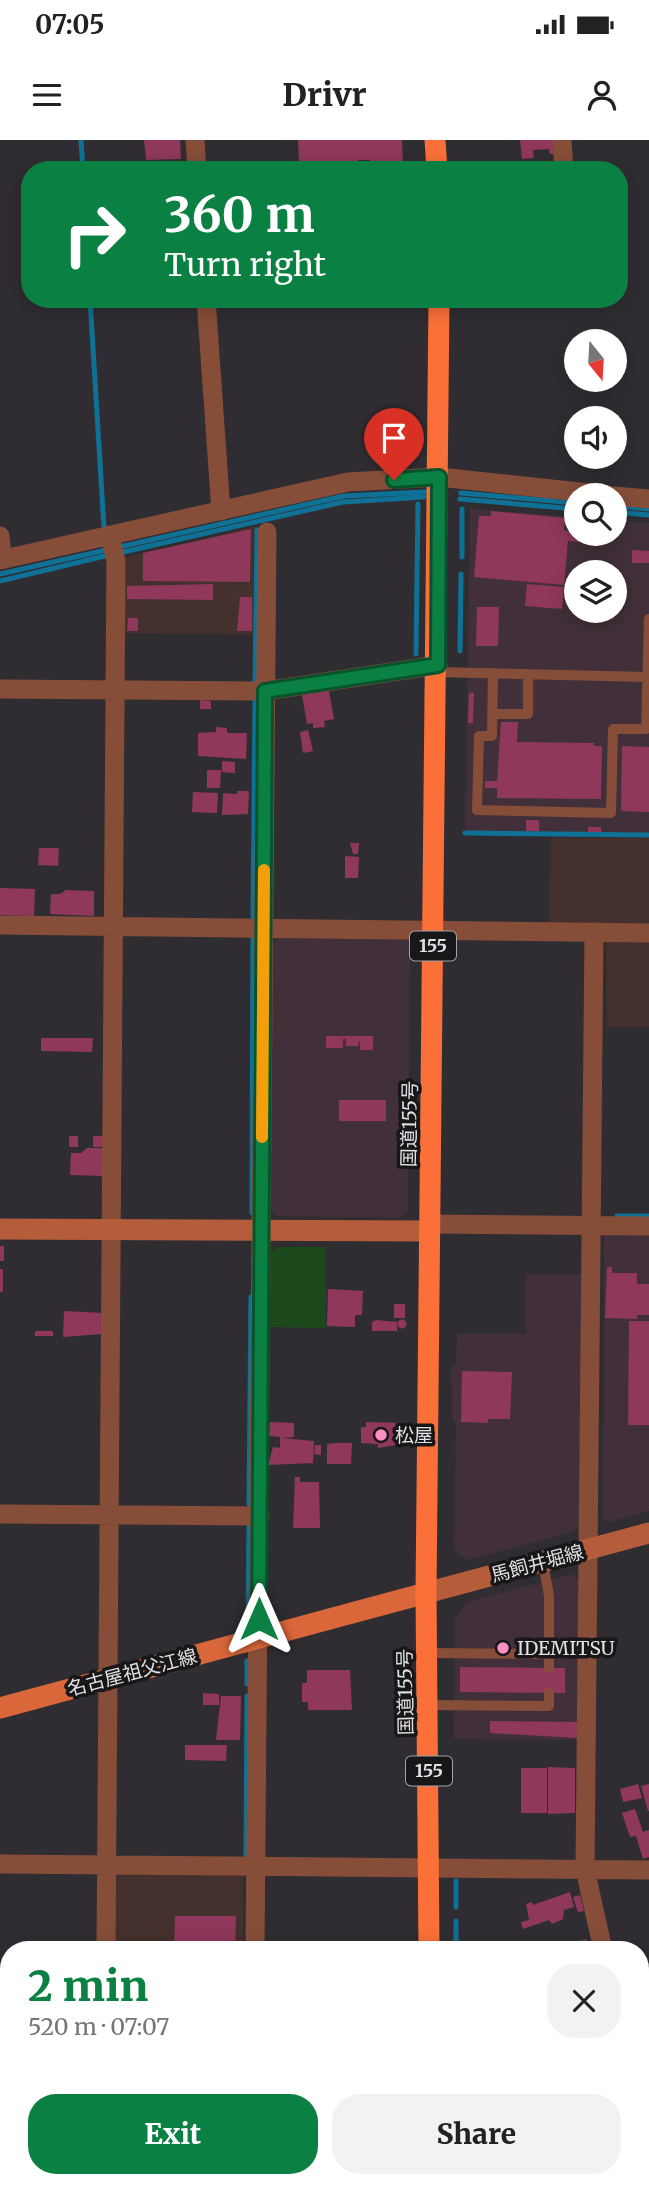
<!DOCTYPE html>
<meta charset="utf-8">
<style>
body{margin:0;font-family:Merriweather,"Noto Sans JP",serif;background:#f2f2f2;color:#222;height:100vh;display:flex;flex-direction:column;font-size:26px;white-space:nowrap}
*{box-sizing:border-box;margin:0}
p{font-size:23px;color:#767676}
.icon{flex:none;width:38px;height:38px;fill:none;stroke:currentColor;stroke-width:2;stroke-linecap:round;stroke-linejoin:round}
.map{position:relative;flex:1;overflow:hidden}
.details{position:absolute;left:0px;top:1801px;width:649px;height:247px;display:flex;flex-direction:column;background:#fff;border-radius:28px 28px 0 0;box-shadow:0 4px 18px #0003}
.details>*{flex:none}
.hud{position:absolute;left:21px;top:21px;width:607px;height:147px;border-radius:28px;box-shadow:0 4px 18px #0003;background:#0b8043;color:#fff;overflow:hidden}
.needle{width:46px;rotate:162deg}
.controls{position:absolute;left:564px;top:189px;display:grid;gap:14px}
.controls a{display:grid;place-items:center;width:63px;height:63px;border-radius:50%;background:#fff;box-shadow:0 4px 18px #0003;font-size:35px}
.pin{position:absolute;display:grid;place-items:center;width:60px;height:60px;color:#fff;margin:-72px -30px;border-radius:50% 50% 50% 0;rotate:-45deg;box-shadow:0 0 7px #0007}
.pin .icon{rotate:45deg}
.me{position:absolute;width:77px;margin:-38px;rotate:0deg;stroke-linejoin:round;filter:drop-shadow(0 0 5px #0008)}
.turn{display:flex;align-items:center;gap:24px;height:147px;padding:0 28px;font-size:32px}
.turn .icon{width:91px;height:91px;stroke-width:2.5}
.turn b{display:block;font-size:49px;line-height:60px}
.round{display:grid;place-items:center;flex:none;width:74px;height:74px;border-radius:28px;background:#f2f2f2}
.head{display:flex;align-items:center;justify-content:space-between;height:119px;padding:0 28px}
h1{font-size:42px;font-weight:800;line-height:52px;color:#0b8043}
.action{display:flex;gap:14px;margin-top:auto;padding:14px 28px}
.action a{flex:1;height:80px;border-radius:28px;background:#0b8043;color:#fff;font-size:28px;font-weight:800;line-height:80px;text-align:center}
.action a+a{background:#f2f2f2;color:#222}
.status{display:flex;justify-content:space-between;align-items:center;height:49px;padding:0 35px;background:#fff;direction:ltr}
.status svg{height:19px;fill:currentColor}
header{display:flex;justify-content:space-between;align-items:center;height:91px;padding:0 28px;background:#fff;font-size:32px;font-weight:800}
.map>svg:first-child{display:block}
</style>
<div class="status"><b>07:05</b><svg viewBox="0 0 49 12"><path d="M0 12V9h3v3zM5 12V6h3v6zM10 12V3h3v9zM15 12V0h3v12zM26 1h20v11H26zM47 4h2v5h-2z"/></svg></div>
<header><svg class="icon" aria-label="menu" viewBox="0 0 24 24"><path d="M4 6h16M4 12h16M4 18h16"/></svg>Drivr<svg class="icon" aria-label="person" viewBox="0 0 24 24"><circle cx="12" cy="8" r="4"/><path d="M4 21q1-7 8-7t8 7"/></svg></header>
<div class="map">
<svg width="649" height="2047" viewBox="0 0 649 2047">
<rect width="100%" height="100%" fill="#302d32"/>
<path fill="#413039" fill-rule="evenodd" d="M470,369L576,377V394H614V380L649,383V694L465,692ZM576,432H614V471H576Z
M279,798H410L408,1071L400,1078L277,1076L270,1069V806Z
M604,1092L649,1093V1371L609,1382L603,1379Z
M526,1134H583L580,1383L573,1392L467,1420L454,1410L456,1284L452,1276L451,1229L456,1223L457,1194H526Z
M572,1434L579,1440V1600L454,1599L455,1478L467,1462Z"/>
<path fill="#44302c" d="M254,387L253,494L124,493L125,417Z
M551,698H649V786L549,784Z
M649,801V887H607L606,802Z
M122,1732L243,1734V1809H113V1739Z"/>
<path fill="#1c491b" d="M277,1107H326V1188L268,1187V1115Z
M0,1906L9,1922V1954H0Z"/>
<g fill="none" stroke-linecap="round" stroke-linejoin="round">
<path stroke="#0f7195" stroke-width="5" d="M81,0L83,30
M90,159L104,388
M461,353L576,363
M460,359L576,369
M614,366L649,369
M614,372L649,375
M119,413L343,362L424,357
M462,417V369
M0,434L344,356L425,352
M0,441L109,415
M460,511L461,434
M416,514L418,364
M255,543L257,390
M465,693L649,695
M253,781L255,560
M252,1073L253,799
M617,1076H649
M249,1364L251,1157
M248,1477L249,1387
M247,1544V1521
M246,1716L247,1556
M456,1767V1741
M456,1810V1781
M395,2047V2039
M540,2047L552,2044V2047"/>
</g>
<path fill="#8f385b" d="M144,0H180L181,19L146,20Z
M298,0H402L403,30H370V20H358L359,30H327V22L299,23Z
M520,0H554L555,14H550L549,9L533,10L534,18L522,19Z
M491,371L565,378L564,390L580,394L579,402L568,401L564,445L474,437L479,376H491Z
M251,389L250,442L143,441V413Z
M632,410L649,411V423H632Z
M213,444V460L127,459V446Z
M527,444L564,447L562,469L525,466Z
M240,457H252V491H237Z
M477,467H499L498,506H476Z
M128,478H138V491H127Z
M329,551L334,579L324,581L325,587L313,588V583L307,584L302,555Z
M469,553H474L473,583H468Z
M200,560L211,561V569H200Z
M501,582H518L517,602L594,603V606H602L601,659L497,658V648H485V641H497Z
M216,587L227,588V593H247L246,619L198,616V593L216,592Z
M308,590L313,611L303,613L300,592Z
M622,606L649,607V672L621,671Z
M222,621L235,622V633L222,632Z
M207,630H221L220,648H207Z
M237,651H249L248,674L222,675L223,653L237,654Z
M193,652L218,653L217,673L192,672Z
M526,680H539V691H526Z
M588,687H601V692H588Z
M350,703H359L358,714H353Z
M39,708H59L58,726L38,725Z
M345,716L359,717L358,738H345Z
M0,748L35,749L34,776L0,775Z
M66,750L94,751V776L50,774L51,754H60Z
M326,896H373V910H360V899L358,906H346V899H343V908H326Z
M41,898H93L92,912L41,911Z
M339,960H386V981H339Z
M69,996H78V1007H69Z
M93,996H105V1007H93Z
M87,1008H103L104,1036L70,1035L71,1013H81Z
M0,1106H4V1121H0Z
M607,1127H612V1133H637V1144H649V1175H637V1179L605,1178Z
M0,1129H3V1152H0Z
M328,1149L363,1151L362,1175H355V1187L327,1186Z
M394,1164H405V1178H394Z
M64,1171L104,1173L103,1194L63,1197Z
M397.5 1184a4.5 4.5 0 1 1 9 0a4.5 4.5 0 1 1-9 0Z
M376,1180L397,1182V1191H372V1182Z
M629,1181H649V1285H628Z
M35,1191H53V1196H35Z
M462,1231L512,1232L510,1279H488V1283L461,1282Z
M270,1282L294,1283V1297L282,1298L314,1301L313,1323L268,1325L273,1307L280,1308V1297L269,1296Z
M366,1282L402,1283V1304L378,1308V1304L361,1303V1287H366Z
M335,1303H352L351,1324H327V1304Z
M315,1305H321V1315L314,1314Z
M295,1337H300V1342H319L320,1388H293Z
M460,1527L565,1528V1553L460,1552Z
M307,1530H350L352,1570H308V1562H302V1543H307Z
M203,1553L219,1554V1565H203Z
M221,1556H241L240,1600H216Z
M490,1581L577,1582V1598L490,1593Z
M185,1605H227L226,1621L185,1620Z
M548,1627L575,1628V1673L548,1674Z
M521,1628H547V1673H521Z
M638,1644L642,1658L623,1662L620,1649Z
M649,1644V1671H648L641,1646Z
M635,1669L643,1692L649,1690V1717L643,1719L636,1696L630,1697L622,1673Z
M570,1752L574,1767L564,1770L563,1779L552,1784L549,1780L523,1789L521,1782L529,1780L526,1764L532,1762L533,1765Z
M580,1755L584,1771L578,1772L573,1757Z
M175,1776H236L235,1810H174Z
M586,1799L590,1810H580L578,1802Z
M8,1875L9,1896L0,1899V1878Z
M9,1900V1912L6,1913L2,1902Z
M649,1901V1922H648L644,1903Z
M9,2034V2039H19L23,2047H0V2039Z
M24,2039H41L43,2047H26Z
M70,2039L72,2047H52L51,2045Z"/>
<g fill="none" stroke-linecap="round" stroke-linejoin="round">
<path stroke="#864e39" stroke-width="10" d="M437,532L648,537
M493,533L492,596H479L477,670L611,673L613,589H646L649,479
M492,574H528V534
M543,1422L549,1456V1528
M427,1513L549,1514
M428,1565L549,1566V1553"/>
<path stroke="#864e39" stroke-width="19" d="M195,0L197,30
M562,0L564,30
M206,159L221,371
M614,356L649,359
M0,396L2,419
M0,420L348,342L439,337L607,355
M0,549L265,551L438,525
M0,785L649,793
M594,792L585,1729L603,1810
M430,1084L649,1086
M0,1374L260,1376
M0,1724L649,1730
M106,1810L116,422L110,395
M255,1810L267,392
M640,1935L649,1958
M0,1966H9
M640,2016L649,2014
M614,2039L616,2047
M103,2047V2039
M253,2047V2039
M500,2047L537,2039"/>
<path stroke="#b55d3b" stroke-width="21" d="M0,1089L430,1091
M426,1453L649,1393"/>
<path stroke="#da673a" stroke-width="21" d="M0,1568L426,1453"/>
<path stroke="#fb7038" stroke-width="21" d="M435,0L437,30
M429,1810L426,1453L439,159
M425,2047V2039"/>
</g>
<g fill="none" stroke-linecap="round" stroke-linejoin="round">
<g stroke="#07532c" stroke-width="18">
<path id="route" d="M259,1479L265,551L438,525L439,337L394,340"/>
</g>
<use href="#route" stroke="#0b8043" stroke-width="12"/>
<path stroke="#f59e0b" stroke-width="12" d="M262,997L264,730"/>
</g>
<g fill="#fd8ec0" stroke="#171618" stroke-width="2.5">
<circle cx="381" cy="1295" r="7"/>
<circle cx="503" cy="1508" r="7"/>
</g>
<g text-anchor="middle" stroke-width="7" stroke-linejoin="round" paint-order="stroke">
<g fill="#171618" stroke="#a5a3a7" stroke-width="2">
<rect x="410" y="791.5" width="46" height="29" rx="5"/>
<rect x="406" y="1616.5" width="46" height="29" rx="5"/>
</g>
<g font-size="18" font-weight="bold" fill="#e2e0e4">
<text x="433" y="812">155</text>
<text x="429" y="1637">155</text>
</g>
<g font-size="19" fill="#e2e0e4" stroke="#171618">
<text transform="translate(409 984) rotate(-89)" y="7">国道155号</text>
<text transform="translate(537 1423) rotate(-15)" y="7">馬飼井堀線</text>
<text transform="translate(132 1532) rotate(-15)" y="7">名古屋祖父江線</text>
<text transform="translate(405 1552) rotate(-91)" y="7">国道155号</text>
</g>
<g font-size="19" fill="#e2e0e4" stroke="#171618" text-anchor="start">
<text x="395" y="1302">松屋</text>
<text x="517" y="1515">IDEMITSU</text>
</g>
</g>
</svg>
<div class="controls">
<a><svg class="needle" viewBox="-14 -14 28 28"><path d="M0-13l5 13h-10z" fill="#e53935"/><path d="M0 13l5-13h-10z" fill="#767676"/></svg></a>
<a><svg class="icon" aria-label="sound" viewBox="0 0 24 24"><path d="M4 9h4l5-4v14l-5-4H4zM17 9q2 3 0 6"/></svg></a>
<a><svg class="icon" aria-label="search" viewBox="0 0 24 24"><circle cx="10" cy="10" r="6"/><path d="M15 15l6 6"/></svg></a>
<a><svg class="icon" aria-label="layers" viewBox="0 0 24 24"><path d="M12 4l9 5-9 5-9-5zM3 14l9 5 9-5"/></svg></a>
</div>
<div class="pin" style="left:394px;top:340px;background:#d93025"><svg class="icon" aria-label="arrive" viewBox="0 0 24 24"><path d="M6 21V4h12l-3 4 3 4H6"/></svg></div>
<svg class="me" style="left:259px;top:1479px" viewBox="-20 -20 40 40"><path d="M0-17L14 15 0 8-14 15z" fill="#0b8043" stroke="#fff" stroke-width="4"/></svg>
<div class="hud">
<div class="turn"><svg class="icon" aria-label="right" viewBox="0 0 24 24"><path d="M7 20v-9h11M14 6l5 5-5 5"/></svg><div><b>360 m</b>Turn right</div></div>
</div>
<section class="details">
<div class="head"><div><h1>2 min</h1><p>520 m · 07:07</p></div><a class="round"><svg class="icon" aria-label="close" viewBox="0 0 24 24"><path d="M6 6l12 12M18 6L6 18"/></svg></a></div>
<div class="action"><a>Exit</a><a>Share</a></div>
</section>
</div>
